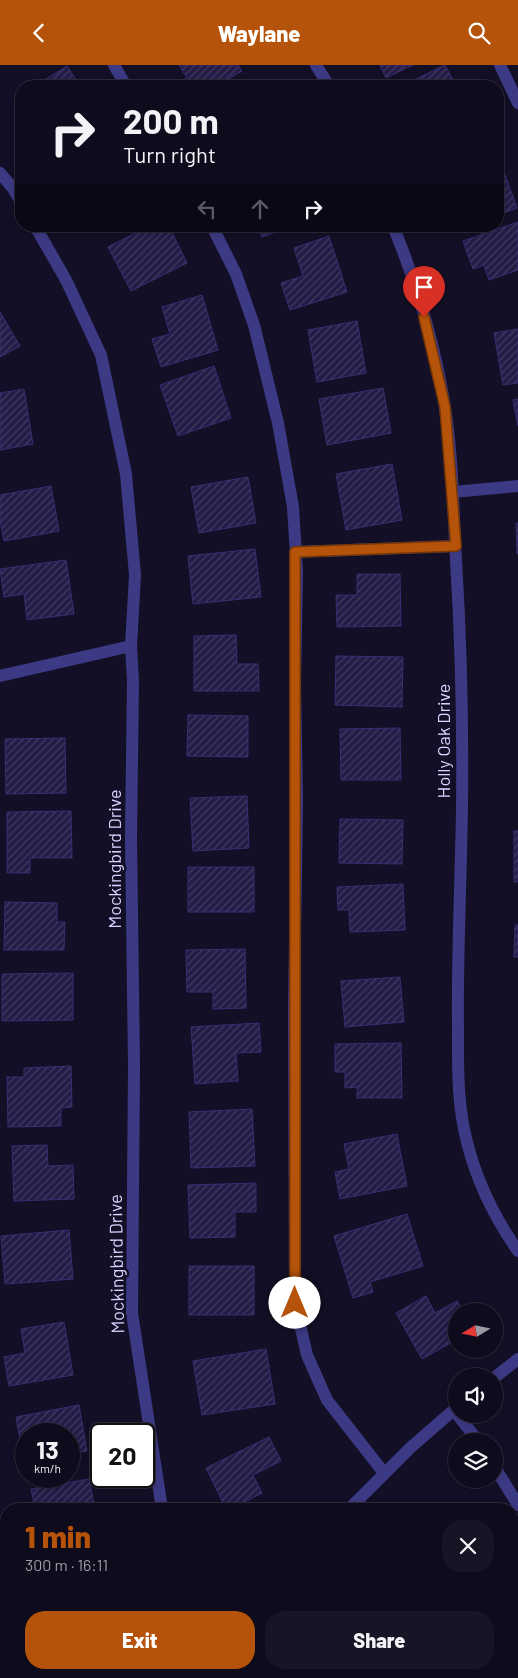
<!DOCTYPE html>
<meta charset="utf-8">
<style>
body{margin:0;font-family:Barlow,sans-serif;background:#171425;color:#f1f3f6;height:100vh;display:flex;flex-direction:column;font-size:19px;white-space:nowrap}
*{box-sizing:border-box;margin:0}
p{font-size:16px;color:#9b9ba3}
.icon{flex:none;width:28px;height:28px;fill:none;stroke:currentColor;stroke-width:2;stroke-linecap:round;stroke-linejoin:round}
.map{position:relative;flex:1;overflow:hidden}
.sheet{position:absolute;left:0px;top:1438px;width:519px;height:176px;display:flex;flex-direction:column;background:#0e0b1c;border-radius:20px 20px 0 0;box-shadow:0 2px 8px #0003,0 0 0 1px #2e2b3b}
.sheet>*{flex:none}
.guide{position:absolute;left:15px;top:15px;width:489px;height:152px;border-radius:20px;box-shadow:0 2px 8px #0003,0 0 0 1px #2e2b3b;background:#0e0b1c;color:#f1f3f6;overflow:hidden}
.needle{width:32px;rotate:260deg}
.controls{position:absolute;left:448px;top:1238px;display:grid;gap:10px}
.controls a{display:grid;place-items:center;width:55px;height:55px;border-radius:50%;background:#0e0b1c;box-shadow:0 2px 8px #0003,0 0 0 1px #2e2b3b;font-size:25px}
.speed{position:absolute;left:15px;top:1358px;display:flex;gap:10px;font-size:25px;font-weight:700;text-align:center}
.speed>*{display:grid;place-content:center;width:65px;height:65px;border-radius:50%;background:#0e0b1c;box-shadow:0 2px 8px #0003,0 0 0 1px #2e2b3b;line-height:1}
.speed small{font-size:12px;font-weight:400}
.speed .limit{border:2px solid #111;border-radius:8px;background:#fff;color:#111}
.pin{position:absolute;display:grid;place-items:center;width:42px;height:42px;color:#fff;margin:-51px -21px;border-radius:50% 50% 50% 0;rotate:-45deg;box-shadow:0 0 5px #0007}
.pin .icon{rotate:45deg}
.me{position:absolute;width:55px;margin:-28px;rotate:0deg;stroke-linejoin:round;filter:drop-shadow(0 0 4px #0008)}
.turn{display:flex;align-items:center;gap:18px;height:105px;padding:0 25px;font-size:22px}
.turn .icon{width:65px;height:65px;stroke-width:2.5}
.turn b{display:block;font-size:35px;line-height:42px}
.lanes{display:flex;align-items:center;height:48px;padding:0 25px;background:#0003;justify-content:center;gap:25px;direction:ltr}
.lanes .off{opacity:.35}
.round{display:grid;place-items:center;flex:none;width:52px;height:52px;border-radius:20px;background:#171425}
.headline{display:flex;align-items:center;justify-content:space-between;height:85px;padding:0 25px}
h1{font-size:30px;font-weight:800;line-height:38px;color:#b45309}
.action{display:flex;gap:10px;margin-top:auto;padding:10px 25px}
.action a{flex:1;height:58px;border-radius:20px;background:#b45309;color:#fff;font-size:20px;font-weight:800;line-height:58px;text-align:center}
.action a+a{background:#171425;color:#f1f3f6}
header{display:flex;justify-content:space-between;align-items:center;height:65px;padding:0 25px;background:#b45309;color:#fff;font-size:22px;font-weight:800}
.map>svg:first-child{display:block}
</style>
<header><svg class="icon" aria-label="back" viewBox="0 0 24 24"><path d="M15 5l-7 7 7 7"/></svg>Waylane<svg class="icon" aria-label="search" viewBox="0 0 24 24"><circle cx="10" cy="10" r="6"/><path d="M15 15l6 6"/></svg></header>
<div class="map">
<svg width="518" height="1613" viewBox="0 0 518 1613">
<defs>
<pattern id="building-hatch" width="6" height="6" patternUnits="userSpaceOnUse" patternTransform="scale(1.25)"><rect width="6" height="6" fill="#241b47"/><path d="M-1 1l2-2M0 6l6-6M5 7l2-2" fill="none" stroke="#433b63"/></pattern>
</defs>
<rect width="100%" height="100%" fill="#130f26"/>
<path fill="url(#building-hatch)" stroke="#3b2d73" d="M179,0H238L242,6L217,21H173L187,13Z
M380,0H413L386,13Z
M445,0L456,21H415L412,16Z
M67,1L80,21H35Z
M21,30V44L15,34Z
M498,93H499L517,143L498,150Z
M518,157V205L489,215L484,200L473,204L463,176Z
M149,161H169L187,198L131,226L108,182Z
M258,161H292L262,172Z
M329,171L347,227L290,245L281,218L303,211L294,183Z
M202,230L218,285L161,302L152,274L170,269L162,242Z
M0,247L20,281L0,292Z
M357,256L366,308L317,317L308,265Z
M518,264V318L503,320L494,268Z
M214,301L231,353L178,371L160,320Z
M383,323L391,368L327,380L319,334Z
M24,324L33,379L0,385V328Z
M518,334V361L513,335Z
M392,399L402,455L346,465L336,409Z
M248,412L256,458L199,468L191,422Z
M51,421L59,466L4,476L0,455V430Z
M516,458H518V488L517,489Z
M255,484L261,532L193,539L188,491Z
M66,495L74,549L27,555L24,529L4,532L0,504Z
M357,509H400L401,561L337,562L336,530H357Z
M236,570L237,599H258L259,626H194V571Z
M336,591L403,592L402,642L335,640Z
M188,650L248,651V692L187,691Z
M400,663L401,715H341L340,664Z
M65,673L66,728L6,729L5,674Z
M247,731L249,783L193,786L190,733Z
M71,746L72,793H30V808H7V747Z
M340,754L403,755L402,799L339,798Z
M514,766H518V817H514Z
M188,802H254V847H188Z
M403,819L405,865L350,867L349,845H338L337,822Z
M5,837L57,838V857H65L64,885H4Z
M515,860H518V892H514Z
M245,884L246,943L213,944V927H187L186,885Z
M73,908V955L2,956V909Z
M400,912L404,957L345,962L341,916Z
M259,958L261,987L236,988L238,1016L195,1019L191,962Z
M401,978L402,1033H357V1022L345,1023V1007H335V979Z
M71,1001L72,1042L61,1043V1061L8,1062L7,1012H24V1003Z
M252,1044L255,1101L191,1103L189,1047Z
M397,1069L407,1121L340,1134L335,1107L349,1104L344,1079Z
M47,1080L48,1101L73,1100L74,1134L14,1136L12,1081Z
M256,1118V1147H235V1172L190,1173L188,1120Z
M407,1149L423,1201L370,1217L373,1227L353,1233L334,1171Z
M69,1165L73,1214L5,1219L1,1171Z
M189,1201H254V1250H189Z
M426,1231L435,1248L457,1236L463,1246H456V1275L422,1294L396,1248Z
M64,1257L73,1310L9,1321L4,1292L25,1288L21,1264Z
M266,1284L275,1339L202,1350L193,1296Z
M79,1340L87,1386L69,1389V1369H26V1397H24L16,1352Z
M269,1372L281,1396L253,1410L262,1428L230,1444H226L206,1403Z
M89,1414L95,1444H35L31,1424Z
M518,1595V1613H486L496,1608H512V1598Z
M304,1608H367L358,1613H332L328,1608L319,1613H307Z"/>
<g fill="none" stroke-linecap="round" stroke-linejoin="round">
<path stroke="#3d3a85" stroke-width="12" d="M114,0L126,21
M316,0L329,21
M500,0L518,38
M0,108L12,122L21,137
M35,161L66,215L101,290L126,409L135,510L131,581L133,616L131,772L134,1001L132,1248L162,1444
M212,161L236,209L254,260L278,358L293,442L297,506L295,619L297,736L294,944L295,1238L307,1290L327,1335L384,1408
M393,161C417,219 435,281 445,343C453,393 453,444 456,495C461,577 463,659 462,742C461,815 457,889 458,962C458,1000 457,1040 467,1077C477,1117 494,1152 518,1186
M453,427L518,421
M295,487L455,481
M0,611L131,581
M494,1313L518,1294
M457,1349L478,1376
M494,1401L518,1440
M349,1444L410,1383L456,1343
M0,1507L6,1545
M17,1608L18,1613
M240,1608L243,1613
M419,1608L422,1613
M154,1613L165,1608"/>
</g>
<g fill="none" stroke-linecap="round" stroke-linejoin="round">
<g stroke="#753606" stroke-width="12">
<path id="route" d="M295,1238V487L456,481L445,342L424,252"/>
</g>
<use href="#route" stroke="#b45309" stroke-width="9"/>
</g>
<g text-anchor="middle" stroke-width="5" stroke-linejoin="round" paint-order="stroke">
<g font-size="18" fill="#d9d4ff" stroke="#130f26">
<text transform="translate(444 676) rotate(-90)" y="6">Holly Oak Drive</text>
<text transform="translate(115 794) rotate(-90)" y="6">Mockingbird Drive</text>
<text transform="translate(117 1199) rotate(-91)" y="6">Mockingbird Drive</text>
</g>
</g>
</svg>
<div class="controls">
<a><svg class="needle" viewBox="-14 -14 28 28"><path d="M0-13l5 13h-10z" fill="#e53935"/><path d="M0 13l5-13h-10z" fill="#9b9ba3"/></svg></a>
<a><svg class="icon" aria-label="sound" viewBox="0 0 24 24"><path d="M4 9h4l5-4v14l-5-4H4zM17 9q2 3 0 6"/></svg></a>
<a><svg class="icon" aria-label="layers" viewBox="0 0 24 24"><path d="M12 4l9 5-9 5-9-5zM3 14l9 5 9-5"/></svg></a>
</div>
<div class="speed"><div>13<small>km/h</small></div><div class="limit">20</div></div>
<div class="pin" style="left:424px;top:252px;background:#d93025"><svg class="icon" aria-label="arrive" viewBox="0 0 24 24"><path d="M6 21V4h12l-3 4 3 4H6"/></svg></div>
<svg class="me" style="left:295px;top:1238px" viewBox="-20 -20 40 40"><circle r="19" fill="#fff"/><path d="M0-13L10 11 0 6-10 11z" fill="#b45309"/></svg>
<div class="guide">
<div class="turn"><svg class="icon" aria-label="right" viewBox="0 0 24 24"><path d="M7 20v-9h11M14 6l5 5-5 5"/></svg><div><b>200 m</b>Turn right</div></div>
<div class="lanes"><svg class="icon off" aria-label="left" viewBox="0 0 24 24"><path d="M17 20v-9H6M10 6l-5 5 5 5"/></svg><svg class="icon off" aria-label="ahead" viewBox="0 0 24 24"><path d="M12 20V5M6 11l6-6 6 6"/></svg><svg class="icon" aria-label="right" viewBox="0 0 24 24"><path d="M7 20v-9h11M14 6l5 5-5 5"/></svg></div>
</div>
<section class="sheet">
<div class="headline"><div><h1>1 min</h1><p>300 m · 16:11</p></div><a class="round"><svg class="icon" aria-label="close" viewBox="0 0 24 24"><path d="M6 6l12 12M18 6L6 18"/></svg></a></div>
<div class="action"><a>Exit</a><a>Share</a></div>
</section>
</div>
